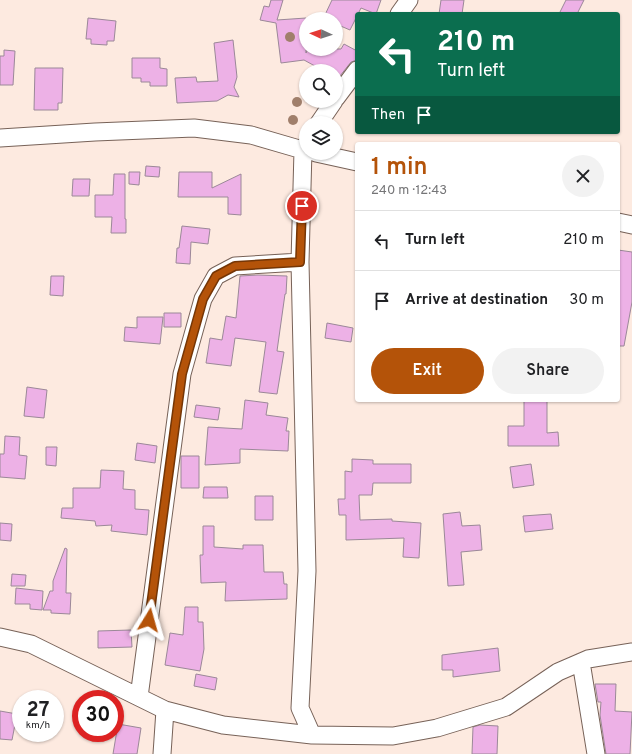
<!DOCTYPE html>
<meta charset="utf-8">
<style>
body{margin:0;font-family:Overpass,sans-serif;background:#f2f2f2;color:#202124;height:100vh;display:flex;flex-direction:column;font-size:15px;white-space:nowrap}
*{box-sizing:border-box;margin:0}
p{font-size:13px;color:#757577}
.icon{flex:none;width:22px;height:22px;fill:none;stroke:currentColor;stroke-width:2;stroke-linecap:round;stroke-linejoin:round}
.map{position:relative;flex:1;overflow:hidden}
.details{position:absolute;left:355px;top:142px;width:265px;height:260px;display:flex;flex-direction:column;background:#fff;border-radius:4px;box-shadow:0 1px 3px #0004}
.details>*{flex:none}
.guide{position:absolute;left:355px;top:12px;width:265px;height:122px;border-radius:4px;box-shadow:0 1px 3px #0004;background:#0b6e4f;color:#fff;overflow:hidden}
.needle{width:26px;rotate:273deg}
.controls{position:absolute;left:299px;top:12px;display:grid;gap:8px}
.controls a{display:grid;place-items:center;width:44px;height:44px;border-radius:50%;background:#fff;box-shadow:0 1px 3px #0004;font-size:20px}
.speed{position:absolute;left:12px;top:690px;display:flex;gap:8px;font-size:20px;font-weight:700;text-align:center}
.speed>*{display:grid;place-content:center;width:52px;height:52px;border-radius:50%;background:#fff;box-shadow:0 1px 3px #0004;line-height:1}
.speed small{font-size:10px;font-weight:400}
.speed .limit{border:6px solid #d22;background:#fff;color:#111}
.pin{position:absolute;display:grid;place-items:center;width:34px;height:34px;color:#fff;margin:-17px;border:2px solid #fff;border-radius:50%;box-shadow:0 1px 4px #0007}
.me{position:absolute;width:44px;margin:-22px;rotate:8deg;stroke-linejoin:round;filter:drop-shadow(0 0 3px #0008)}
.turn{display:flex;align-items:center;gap:14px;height:84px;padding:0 16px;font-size:18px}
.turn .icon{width:52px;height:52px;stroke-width:2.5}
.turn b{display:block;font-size:28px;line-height:34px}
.then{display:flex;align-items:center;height:38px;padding:0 16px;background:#0003;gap:8px;font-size:15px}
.round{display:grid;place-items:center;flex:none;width:42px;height:42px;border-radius:21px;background:#f2f2f2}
.summary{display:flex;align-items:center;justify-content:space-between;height:68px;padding:0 16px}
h1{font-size:24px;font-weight:600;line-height:30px;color:#b45309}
.primary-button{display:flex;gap:8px;margin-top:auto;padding:8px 16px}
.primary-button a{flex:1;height:46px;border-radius:24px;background:#b45309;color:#fff;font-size:16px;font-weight:600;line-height:46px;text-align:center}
.primary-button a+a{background:#f2f2f2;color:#202124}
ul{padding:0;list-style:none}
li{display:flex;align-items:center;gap:12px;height:60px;padding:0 16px;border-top:1px solid #e0e0e0}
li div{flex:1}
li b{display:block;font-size:15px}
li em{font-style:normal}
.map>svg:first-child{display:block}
</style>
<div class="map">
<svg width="632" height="754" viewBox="0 0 632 754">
<rect width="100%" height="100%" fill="#fdeae0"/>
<path fill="#edb1e6" stroke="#9b8898" d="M271,0H283L277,20L306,18V53L308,49H341L344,44L357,51V60L351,62L336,81V71H324L304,60L281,63L276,23L260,20L264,6L269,7Z
M332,0H381L376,14L361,8L350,30L336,24V19H323Z
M441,0H464L462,14H439Z
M566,0H584L577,14H559Z
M88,18L116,21L114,41H107V45L91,44V39H86Z
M233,40L237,77L234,87L239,97L228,95L217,101L177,103L175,78L196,77L197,82L218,81L214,43Z
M4,50L15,51L13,85H0V56H4Z
M132,58H160V68L167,69V86H150V82H141V78H132Z
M35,68H63L62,103H58V110H34Z
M146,166L160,167L159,177L145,176Z
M129,172H140L139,185L129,184Z
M179,172H212V188L241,174V215L228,214V197H178Z
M114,174H125V219H126V233H111L112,217H95V195H113Z
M73,179H90L89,196H72Z
M182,226L210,229L208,244L191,242L190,264L176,263L177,248H179Z
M618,250L632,252V302L624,346H618Z
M258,275L287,276L286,294H285L277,351L284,352L277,394L259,392L266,342L235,338L231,366L206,363L210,338L222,340L226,316L236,318L240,276Z
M51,276H64L63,296L50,295Z
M164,313H181V327H164Z
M137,317H163L160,344L124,341L125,327L137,328Z
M327,323L353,328L351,342L325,338Z
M27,387L47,390L44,418L24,416Z
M245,400L268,403L266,415L288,418L286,431H289L288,451L240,449V463L205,465L208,427L242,429Z
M524,400H547V433L558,432L559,446H508V426H524Z
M196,405L220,408L218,420L194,417Z
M5,436L20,437L19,455L27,456L25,479L0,477V454H4Z
M137,443L157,446L155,463L135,460Z
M46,447H57L56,466L46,465Z
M181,456H199V488H181Z
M352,459L373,460V464H411V483H373L372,495H359L360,520L392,519V521L421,523L419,558L403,557L404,538L346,540V515H339L338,499H345V471L352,472Z
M531,464L534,485L513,488L510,467Z
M101,470L124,471L123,489L135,490V509L149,510L147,535L111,531L112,525L96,526L95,521L61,518L62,508H73V488H100Z
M204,487H227L228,498H203Z
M255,496H273V520H255Z
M460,512L462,526L480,525L482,550L461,552L464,585L448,586L443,514Z
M551,514L553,529L525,532L523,516Z
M0,523L12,524L11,541L0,540Z
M203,526H214V547L243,549V545H263L264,572H283L284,584H287V599L225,601L226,582L201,583L200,555H203Z
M65,548L67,549L66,593H71L70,614L51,613V610H43L50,591H53V581Z
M12,574L26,575L25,586H11Z
M16,588L43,591L42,610L30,609V604H15Z
M185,607H198V622H203L204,649L200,671L165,665L170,633L183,635Z
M131,630L132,647L98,648V631Z
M498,648L500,671L453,677V670H442V655Z
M196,674L217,678L215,690L194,686Z
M595,684H616L615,711L632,712L630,754H606L600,715L601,702H598Z
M0,711L17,714L12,740L0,739Z
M118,724L141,728L137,754H113Z
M480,725L498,726L497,754H472L473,727Z"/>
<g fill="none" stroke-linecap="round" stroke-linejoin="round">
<g stroke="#776258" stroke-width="19">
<path id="minor" d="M399,14L409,0
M336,98L357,70
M319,123L334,101
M0,138L95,132L194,128L251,135L306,151
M306,145L303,150L300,262L307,571L300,708L312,735
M316,153L357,162
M618,222L632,225
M0,637L31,644L165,710L223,725L312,735L393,736L437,728L506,707L558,672L588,659L632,652
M581,662L596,754
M139,697L182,374L203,299L216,276L235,266L300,262
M162,754L165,710"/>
</g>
<use href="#minor" stroke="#fff" stroke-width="17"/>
</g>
<g fill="#a07f6b">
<circle cx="290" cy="37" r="5"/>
<circle cx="297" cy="102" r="5"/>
<circle cx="293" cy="120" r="5"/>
</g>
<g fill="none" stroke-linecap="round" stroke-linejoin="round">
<g stroke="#753606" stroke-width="10">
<path id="route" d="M149,620L182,374L203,299L216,276L235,266L300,262L302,206"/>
</g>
<use href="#route" stroke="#b45309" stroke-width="7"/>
</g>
</svg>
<div class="controls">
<a><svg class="needle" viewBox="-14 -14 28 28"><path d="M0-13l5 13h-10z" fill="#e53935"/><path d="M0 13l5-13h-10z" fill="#757577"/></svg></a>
<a><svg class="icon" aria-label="search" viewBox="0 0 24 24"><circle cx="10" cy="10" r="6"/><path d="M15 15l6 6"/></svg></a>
<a><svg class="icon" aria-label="layers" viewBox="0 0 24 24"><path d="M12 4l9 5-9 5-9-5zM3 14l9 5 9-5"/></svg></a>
</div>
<div class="speed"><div>27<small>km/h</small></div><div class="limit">30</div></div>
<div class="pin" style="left:302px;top:206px;background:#d93025"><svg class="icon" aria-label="arrive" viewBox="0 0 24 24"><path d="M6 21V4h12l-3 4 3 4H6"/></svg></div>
<svg class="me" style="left:149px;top:620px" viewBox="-20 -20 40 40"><path d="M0-17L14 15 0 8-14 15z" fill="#b45309" stroke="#fff" stroke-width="4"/></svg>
<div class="guide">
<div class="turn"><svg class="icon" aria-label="left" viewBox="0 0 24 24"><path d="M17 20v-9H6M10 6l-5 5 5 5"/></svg><div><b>210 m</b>Turn left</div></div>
<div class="then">Then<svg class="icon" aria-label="arrive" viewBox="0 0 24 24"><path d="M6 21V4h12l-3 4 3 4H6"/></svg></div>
</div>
<section class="details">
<div class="summary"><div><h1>1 min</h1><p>240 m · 12:43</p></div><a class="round"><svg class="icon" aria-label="close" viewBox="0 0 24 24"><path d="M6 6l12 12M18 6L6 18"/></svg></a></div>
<ul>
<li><svg class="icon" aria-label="left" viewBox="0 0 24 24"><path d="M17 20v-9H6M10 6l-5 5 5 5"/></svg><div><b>Turn left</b></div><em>210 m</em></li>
<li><svg class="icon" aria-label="arrive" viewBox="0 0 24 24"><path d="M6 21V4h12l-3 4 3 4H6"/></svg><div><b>Arrive at destination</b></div><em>30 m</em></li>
</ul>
<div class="primary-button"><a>Exit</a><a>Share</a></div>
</section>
</div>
